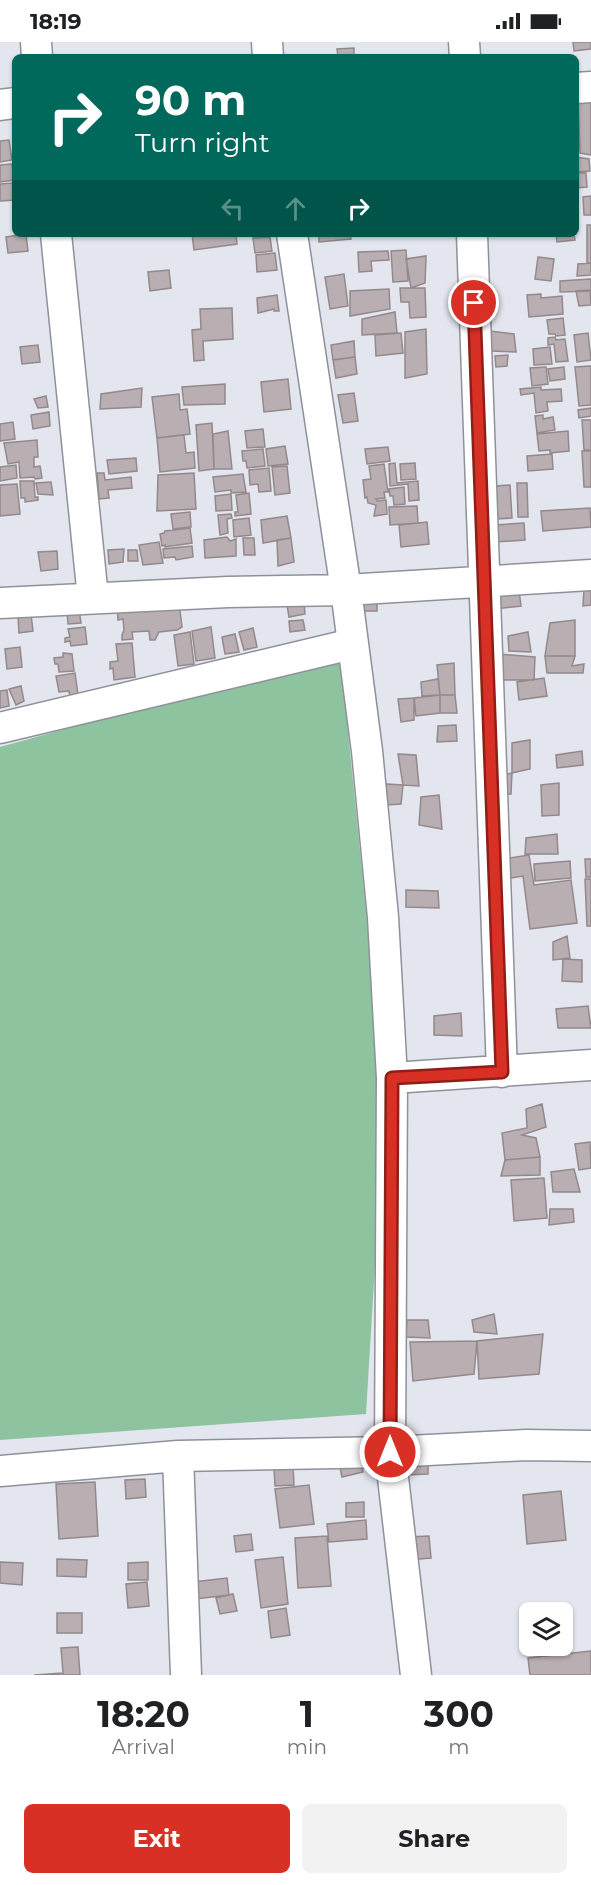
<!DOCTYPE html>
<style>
body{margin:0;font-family:Montserrat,sans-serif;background:#f2f2f2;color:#202124;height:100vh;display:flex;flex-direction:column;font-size:22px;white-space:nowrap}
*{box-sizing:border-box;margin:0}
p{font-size:20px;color:#757577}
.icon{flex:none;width:33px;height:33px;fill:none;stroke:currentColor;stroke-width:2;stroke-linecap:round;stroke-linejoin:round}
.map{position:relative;height:1633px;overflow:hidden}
.drawer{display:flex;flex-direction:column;background:#fff;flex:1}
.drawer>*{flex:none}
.banner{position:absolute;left:12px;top:12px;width:567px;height:183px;border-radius:9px;box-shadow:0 2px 4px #0004;background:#00695c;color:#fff;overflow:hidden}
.controls{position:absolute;left:519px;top:1560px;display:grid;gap:12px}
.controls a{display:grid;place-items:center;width:54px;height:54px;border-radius:9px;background:#fff;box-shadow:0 2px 4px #0004;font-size:30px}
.pin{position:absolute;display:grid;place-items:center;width:51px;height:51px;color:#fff;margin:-26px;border:3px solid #fff;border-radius:50%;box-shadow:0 2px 6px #0007}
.me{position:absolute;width:66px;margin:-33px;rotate:0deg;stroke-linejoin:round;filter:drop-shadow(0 0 4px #0008)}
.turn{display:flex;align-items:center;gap:21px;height:126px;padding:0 24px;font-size:27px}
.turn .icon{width:78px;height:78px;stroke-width:2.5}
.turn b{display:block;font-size:42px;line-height:51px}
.lanes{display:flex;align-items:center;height:57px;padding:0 24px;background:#0003;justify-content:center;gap:30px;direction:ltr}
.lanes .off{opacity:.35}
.eta{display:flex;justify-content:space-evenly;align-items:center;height:102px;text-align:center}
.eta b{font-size:36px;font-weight:700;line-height:42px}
.primary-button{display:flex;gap:12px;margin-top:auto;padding:12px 24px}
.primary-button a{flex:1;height:69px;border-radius:9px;background:#d93025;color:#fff;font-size:24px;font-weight:700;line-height:69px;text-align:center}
.primary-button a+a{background:#f2f2f2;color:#202124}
.status{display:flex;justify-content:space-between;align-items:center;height:42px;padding:0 30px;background:#fff;direction:ltr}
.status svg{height:16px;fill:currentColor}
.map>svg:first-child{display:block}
</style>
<div class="status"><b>18:19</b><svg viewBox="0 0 49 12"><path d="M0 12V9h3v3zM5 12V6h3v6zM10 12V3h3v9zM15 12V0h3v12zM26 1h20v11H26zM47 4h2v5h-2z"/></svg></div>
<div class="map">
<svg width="591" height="1633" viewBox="0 0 591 1633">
<rect width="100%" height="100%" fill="#e3e5ef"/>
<path fill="#8dc39f" d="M340,611L385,1056L366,1372L0,1398V705Z"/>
<path fill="#b9aeb1" stroke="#93888b" stroke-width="1.5" d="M573,0H591V7L574,9Z
M354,6V15H338L337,7Z
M591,58V113L580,111L578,59Z
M9,98L12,118L0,120V99Z
M576,115L589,117L590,129L576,130Z
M12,122L14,138L0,140V123Z
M576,131H586L587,145L576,146Z
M13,141L15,158L0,159V142Z
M591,154V173H584L583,155Z
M587,183H591V221H587Z
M26,192L28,209L8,211L6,195Z
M192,192H236L237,202L194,208Z
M319,192H350L351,197L319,200Z
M556,192H574L575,198L557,200Z
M270,195L272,209L255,211L253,196Z
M406,208L408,239L393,240L391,209Z
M388,209L389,218L371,219L372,229L359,230L358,210Z
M275,211L277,228L257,230L256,213Z
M426,214L425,241L411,246L406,217Z
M538,215L554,217L551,239L535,237Z
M591,221V233L577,234L578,222Z
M169,228L171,246L150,249L148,230Z
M344,232L348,264L330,267L325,235Z
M591,237V249L560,250V239Z
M400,246H425L426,275L410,276L409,260H401Z
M389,247L390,267L350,274V249Z
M590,248L591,263L579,264L576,249Z
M541,252V256L562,254L563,272L529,275L527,253Z
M277,253L279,269H274V267L258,271L257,256Z
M232,266L233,297L203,299L204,318L194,319L192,288L201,287L200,267Z
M395,270L397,291L362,293V277Z
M563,276L565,293L556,294L555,292H549L547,278Z
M426,287L427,332L405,336V290Z
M490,289L514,292L516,310L491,309Z
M401,291L403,311L376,314L375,293Z
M588,291L591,318L577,320L574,293Z
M555,295L556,298L565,297L568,319L556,320L554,302L548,303V296Z
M354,299L355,315L333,318L331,303Z
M38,303L40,320L22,322L20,305Z
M550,305L552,322L534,323L533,307Z
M508,313L507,324L496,325L495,314Z
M355,315L357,332L336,336L333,318Z
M591,324V363L579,364L575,325Z
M546,325L548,342L532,344L530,326Z
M564,325L565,337L550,339L548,327Z
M288,337L291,367L264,370L261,340Z
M225,342V362L184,363L182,345Z
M541,345V348L561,347L562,359L547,360L548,369L536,371L534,351L521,353L520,347Z
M142,346L141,365L100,367L101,352Z
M354,351L358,379L343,381L338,353Z
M179,352L180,368L187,367L190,392L157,396L152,355Z
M46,354L48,365L38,366L34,357Z
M591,366V374L579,376L578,368Z
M49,370L50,384L33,387L31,373Z
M543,373V377L553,375L555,388L537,391L535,374Z
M582,378H591V408H584Z
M13,380L15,397L0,399V382Z
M212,381L214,427L199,429L196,383Z
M263,387L265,405L247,406L245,389Z
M228,389L232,427H214L213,392Z
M568,389L569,409L550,411V408L539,409L537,392Z
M184,393L186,411L194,410L195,426L160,430L157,396Z
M37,398L38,415H34V425L40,424L42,436L35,437L34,435L20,436L19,420L8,422L4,401Z
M285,404L288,422L268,424L266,407Z
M388,405L390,419L367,422L365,407Z
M263,407L265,424L247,426L246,419H243L242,409Z
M582,409H591V445H584Z
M552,412L553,427L528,429L527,414Z
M136,416L137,429L109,432L107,418Z
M395,421L397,441L418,439L419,458L409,459L408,442L390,444L389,422Z
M415,421L416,437L401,438L400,422Z
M384,422L388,450H384L385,456L376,457L377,459L386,458L387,472L374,474L376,463L368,461L367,455L365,456L363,438L371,437L369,424Z
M16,423L17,436L0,439V425Z
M287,424L290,451L275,453L272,425Z
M269,426L271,449L259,450L258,442L250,443L249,428Z
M97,431H104L105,438L131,435L132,446L108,448L109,456L99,457Z
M194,431L196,467L157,469L158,433Z
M243,432L246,450L231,451V448L215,450L213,435Z
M20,439H34L35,455H38V458L25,460V456H21Z
M51,440L53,453L38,452L36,441Z
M517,441H527L528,475H518Z
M17,442L20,472L0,474V443Z
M510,443L512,476L496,477L495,444Z
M404,445L405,462L394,463L393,454H390L389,447Z
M249,451L251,472L235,474V470H238L236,453Z
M231,452L232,468L216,469L215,454Z
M417,464L418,481L390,483L389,465Z
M590,466L591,485L543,489L541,469Z
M190,470L191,485L173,487L171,472Z
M231,472L232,476L227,477L228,491L220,493L218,473Z
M287,474L291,496L263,501L261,478Z
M249,476L251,493L234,495L233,478Z
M427,480L429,502L401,505L399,483Z
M524,481L525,498L496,500L495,483Z
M190,486L192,501L165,505V503L162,504L160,492L164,491L165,489Z
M227,495L230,499L236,497V514L205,516L204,498Z
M243,496H254L255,513H244Z
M291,496L294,520L278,524L277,498Z
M159,500L163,521L143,523L139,503Z
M192,504L193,515L176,518L175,515L164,516L163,507Z
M124,507L123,520L109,522L108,508Z
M128,508H137L138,519H128Z
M57,509L58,527L41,529L38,510Z
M591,546V563L583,564L584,547Z
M519,548L521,564L495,567V550Z
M364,556H377V569H363Z
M304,560L305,572L289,575L287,563Z
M179,561L182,585L177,588L159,590L155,598H150L149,589L132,590L133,597L122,598V593L124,588L123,577L118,578L117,564Z
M79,567L81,581L68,582L67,568Z
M31,572L33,589L19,591L18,574Z
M303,578L305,588L290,590L289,579Z
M575,578V614H545L550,581Z
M85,585L87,602L71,604L70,599L65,600V596L70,595L68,587Z
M211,585L215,616L196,619L192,589Z
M253,586L257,605L244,608L239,590Z
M190,590L194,622L178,624L174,593Z
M528,590L531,610L509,609L508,594Z
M235,592L239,610L225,612L222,595Z
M132,601L135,635L114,638L113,626L110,627V620L118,619L116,602Z
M20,605L22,625L7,627L5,607Z
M63,611L72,612L74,629L59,630L58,622H55L54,616L63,615Z
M499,612L535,615L534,638H500Z
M545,614H575L572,624L584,622L583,631H547Z
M454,621L455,653H440L437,623Z
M75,631L78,653L70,655L69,649L59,650L56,634Z
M544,636L547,654L519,658L517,640Z
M438,637L440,653L422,654L421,640Z
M21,644L24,659L16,663L9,647Z
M7,648L9,664L0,666V649Z
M440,653H455L457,671H440Z
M440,653V671L416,674L414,656Z
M414,656V678L401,680L398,657Z
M456,683L457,699L437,700L438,684Z
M530,698V727L512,731V701Z
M582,709L583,723L557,726L556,713Z
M398,712L416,713L419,744L403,743Z
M512,731L511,752L497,753L498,734Z
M559,741V773L542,774L541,743Z
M386,742L403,743L401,762L386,763Z
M439,753L442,787L419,783L421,755Z
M557,792L558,812H525L526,796Z
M529,813L534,843L571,838L577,881L530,887L523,834L498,838L496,818Z
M585,817H591V835H586Z
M570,819L571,836L535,839L534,822Z
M585,837H591V884H587Z
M406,848L438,849L439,866L406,865Z
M567,894L570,916L553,918V900Z
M563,917L582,918V940L562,939Z
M588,964L591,986H558L556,967Z
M461,971L462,994L434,993V974Z
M542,1062L546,1085L522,1093L536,1096L540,1115L505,1118L502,1091L527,1086L526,1067Z
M590,1100L591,1126L579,1128L575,1102Z
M540,1115V1133L501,1134L505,1118Z
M574,1127L580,1150H553L551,1130Z
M544,1136L547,1176L514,1179L511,1138Z
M550,1167H573L574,1180L549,1183Z
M494,1272L497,1292L474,1290L472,1278Z
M407,1278H428L430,1296L406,1295Z
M543,1292L539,1332L479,1337L477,1299Z
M477,1299L474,1332L413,1339L410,1300Z
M359,1415L363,1430L342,1435L339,1421Z
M405,1415H428V1432L405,1433Z
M293,1424L294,1443L275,1444L274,1425Z
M145,1437L146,1455L126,1457L125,1438Z
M95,1440L98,1494L59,1497L56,1442Z
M309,1443L314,1482L280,1486L275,1447Z
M561,1449L566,1498L527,1502L523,1453Z
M364,1460V1475H346V1461Z
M366,1478L367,1497L329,1500L327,1482Z
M251,1492L253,1508L236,1510L234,1494Z
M327,1494L331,1544L298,1546L295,1496Z
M429,1494L431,1516L408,1518L406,1495Z
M283,1515L288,1562L261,1566L255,1518Z
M57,1517L87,1518L86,1535L57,1534Z
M0,1520L23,1521L22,1543L0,1541Z
M148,1520V1538H128V1521Z
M227,1536L229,1553L186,1558L185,1541Z
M147,1540L149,1564L128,1566L126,1542Z
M233,1552L237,1569L220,1572L216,1556Z
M286,1566L290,1593L271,1596L268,1569Z
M57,1571H82V1591H57Z
M78,1605L80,1633H34L63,1631L61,1606Z
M591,1609V1633H530L528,1616Z"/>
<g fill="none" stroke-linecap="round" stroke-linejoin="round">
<g stroke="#8f919a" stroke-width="33">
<path id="minor" d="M36,0L37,15
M267,0L268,15
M464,0L465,15
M576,46L591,45
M0,63L15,61
M56,192L93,556
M292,192L346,548L367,709L383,875L392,1036L390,1410L416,1633
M472,192L502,1030
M0,561L228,550L346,548L591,533
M0,686L352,602
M392,1036L591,1023
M178,1414L186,1633
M0,1429L178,1414L390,1410L526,1403L591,1404"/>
</g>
<use href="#minor" stroke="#fff" stroke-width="30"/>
</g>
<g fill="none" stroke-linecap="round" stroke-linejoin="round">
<g stroke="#8d1f18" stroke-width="15">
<path id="route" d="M390,1410L392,1036L502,1030L474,261"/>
</g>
<use href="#route" stroke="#d93025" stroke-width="10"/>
</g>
</svg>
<div class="controls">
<a><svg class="icon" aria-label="layers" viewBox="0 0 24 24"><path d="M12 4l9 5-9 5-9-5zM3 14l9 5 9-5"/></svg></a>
</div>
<div class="pin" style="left:474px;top:261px;background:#d93025"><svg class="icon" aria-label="arrive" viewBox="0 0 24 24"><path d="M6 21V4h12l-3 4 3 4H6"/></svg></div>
<svg class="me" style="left:390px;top:1410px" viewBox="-20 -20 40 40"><circle r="17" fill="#d93025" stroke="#fff" stroke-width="3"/><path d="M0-11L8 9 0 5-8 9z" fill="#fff"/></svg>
<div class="banner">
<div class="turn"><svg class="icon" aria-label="right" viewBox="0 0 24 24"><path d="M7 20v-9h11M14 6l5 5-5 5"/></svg><div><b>90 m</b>Turn right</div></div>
<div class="lanes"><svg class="icon off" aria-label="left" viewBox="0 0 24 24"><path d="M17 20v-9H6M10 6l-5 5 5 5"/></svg><svg class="icon off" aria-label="ahead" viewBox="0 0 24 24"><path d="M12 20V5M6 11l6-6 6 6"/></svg><svg class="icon" aria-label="right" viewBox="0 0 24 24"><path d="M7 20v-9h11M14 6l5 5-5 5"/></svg></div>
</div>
</div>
<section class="drawer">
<div class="eta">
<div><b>18:20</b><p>Arrival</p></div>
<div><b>1</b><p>min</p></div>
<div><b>300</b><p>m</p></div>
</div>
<div class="primary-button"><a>Exit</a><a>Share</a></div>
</section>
